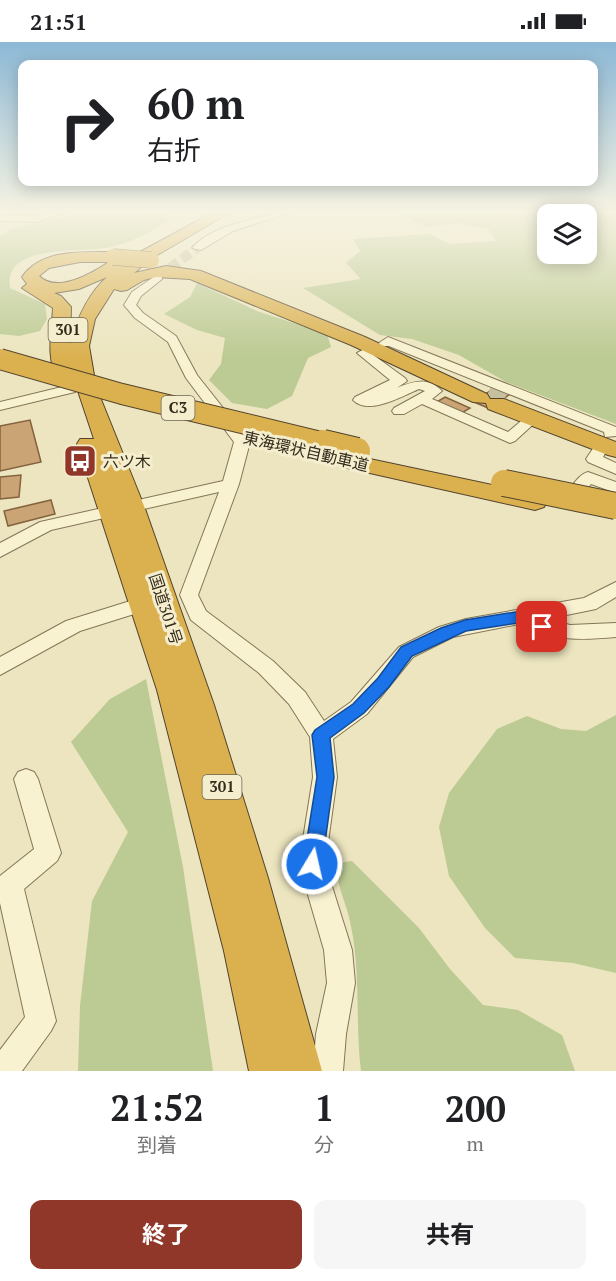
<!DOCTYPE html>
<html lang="ja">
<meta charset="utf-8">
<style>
body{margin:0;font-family:"PT Serif","Noto Sans JP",serif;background:#f6f6f6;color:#202124;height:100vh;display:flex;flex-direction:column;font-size:22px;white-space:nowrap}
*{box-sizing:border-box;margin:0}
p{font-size:20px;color:#757577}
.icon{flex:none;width:33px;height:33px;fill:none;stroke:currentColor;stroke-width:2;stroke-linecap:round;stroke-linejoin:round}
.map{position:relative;height:1029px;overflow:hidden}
.sheet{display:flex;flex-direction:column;background:#fff;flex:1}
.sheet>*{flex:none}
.guide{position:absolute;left:18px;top:18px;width:580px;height:126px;border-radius:12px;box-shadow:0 3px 15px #0003;background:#fff;color:#202124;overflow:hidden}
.controls{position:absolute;left:537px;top:162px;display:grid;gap:12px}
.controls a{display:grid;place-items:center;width:60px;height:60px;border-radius:12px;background:#fff;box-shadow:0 3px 15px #0003;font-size:30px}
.pin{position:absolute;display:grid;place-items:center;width:51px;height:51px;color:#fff;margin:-26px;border-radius:12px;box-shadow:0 3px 9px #0006}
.me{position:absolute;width:66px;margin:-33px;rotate:9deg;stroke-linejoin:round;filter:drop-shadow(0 0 4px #0008)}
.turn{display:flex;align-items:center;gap:21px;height:126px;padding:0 30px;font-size:27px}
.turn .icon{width:78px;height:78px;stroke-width:2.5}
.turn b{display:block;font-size:42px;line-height:51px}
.eta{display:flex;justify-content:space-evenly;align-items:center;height:102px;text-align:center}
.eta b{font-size:36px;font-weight:700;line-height:42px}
.action{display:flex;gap:12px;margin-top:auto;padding:12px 30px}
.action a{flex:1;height:69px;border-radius:12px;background:#91372a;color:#fff;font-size:24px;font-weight:700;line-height:69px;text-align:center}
.action a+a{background:#f6f6f6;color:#202124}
.status{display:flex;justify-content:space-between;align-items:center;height:42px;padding:0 30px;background:#fff;direction:ltr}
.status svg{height:16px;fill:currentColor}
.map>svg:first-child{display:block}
</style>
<div class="status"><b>21:51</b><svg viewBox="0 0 49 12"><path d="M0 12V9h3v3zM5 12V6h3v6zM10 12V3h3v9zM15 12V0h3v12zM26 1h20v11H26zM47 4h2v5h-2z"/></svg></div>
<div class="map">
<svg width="616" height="1029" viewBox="0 0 616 1029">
<rect width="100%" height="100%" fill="#ece5bf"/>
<path fill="#bcca93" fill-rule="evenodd" d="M74,171H159L169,178C150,191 132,200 110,205C82,212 3,200 10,246L45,262L47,277L40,289L19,294L0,292V194L11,187L72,173Z
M399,171H616V382L506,340L459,313L412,297L380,293L303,246L361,237L346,221L360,209L353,197L430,192L449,202L496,199L488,187L457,181L426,185ZM548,172H586V212H548Z
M197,241L257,269L327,292L331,305L308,316L292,354L267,367L232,361L209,338L221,322L225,296L197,288L164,272L190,255Z
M146,637L183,825L213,1029H78L80,964L92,859L128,790L71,700L110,657Z
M616,673V931L573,921L515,916L485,886L449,834L439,785L449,751L497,687L527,674L561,687L586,689Z
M352,819L419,886L450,927L483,963L518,968L562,993L575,1029H361C355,981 361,933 351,884C347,861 337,847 336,821Z"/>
<path fill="#caa475" stroke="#83633e" stroke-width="1.5" d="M494,346L510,352L490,367L474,360Z
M445,355L470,366L460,372L435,361Z
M30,378L41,420L0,429V384Z
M21,433L19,455L0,457V435Z
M51,458L55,472L8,484L4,469Z"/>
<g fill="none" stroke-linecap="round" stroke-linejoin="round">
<path stroke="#c7c09e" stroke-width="10" stroke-dasharray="10 5" stroke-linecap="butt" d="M158,235L197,206"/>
<path stroke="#c7c09e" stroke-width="20" stroke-dasharray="20 10" stroke-linecap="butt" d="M489,349L505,356"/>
<g stroke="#847658" stroke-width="2">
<path id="minor" d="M48,171H63L37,180L0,179V173L37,174Z
M275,171H289L233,189L201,208L192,206C213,183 246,180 275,171Z
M158,232L162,233V237L141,254L136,263L143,271L176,294L197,333L250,400L239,442L198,553L206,569L273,619L305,650L324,679L351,660L399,605L439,585L466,577L584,556L616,540V555L596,567L547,577L570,583L616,581V595C583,598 552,600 524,581L453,595L413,615L367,672L333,697L337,735L325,822L352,908L355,941L346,992L343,1029H313L316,992L327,941L324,908L299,822L313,735L310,695L289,662L259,631L191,578L180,553L219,450L51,488L0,515V501L40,480L223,439L234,400L186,336L168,300L135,276L124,263L132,250Z
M388,295L616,385V394L605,395L604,390L389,304H380L379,301Z
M368,305L374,309L372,312L405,336L407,339L397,346C414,339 428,335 442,349L432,357L508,390L527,374H537L539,377L515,399L510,401L422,362L404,372H394L392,369L394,366L425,349L419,347C402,354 369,374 353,358L355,355L390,338L357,311Z
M70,343L77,347L75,350L0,368V360Z
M599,403L607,408L603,415L616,421V432L588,420L586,417L594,405Z
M588,430L616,440V451L591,442L588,446L603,456L595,461L572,451L570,447C575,440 580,432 588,430Z
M143,555L150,557L153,562L150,567L80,589L0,633V615L66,579Z
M26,727L34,730L38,737L61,811L57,819L24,847L56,979L51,989L22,1029H0V1008L25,975L0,861V834L34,807L14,737L18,730Z"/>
</g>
<g stroke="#52432c" stroke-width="2">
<path id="highway" d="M212,171H229L152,216L134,231L166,224L201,229L365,295L487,352L490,357H504L616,400V415L608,413L488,367L486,361L473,360L351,303L190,237L156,235L144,238L127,248L121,249L114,247L95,277L89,304L96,345L144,464L214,663L268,836L322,1029H249L224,909L157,648L77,402L80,397H94L74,337L66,340L59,338C45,319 52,288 53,266L22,246L27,242L22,235C41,207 82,210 113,210L119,212L121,215L119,218L125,221L140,210ZM80,220H109C92,231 58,252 39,234L49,226ZM107,235C87,253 77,277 70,302L71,265L61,254L54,251L79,247Z
M351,413L535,452L544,455L547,460L544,465L535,468L343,425L339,420L343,415Z"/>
</g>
<use href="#minor" fill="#f8f2d1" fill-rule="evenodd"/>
<use href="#highway" fill="#dbb150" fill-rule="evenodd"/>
<g stroke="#52432c" stroke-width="17" stroke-linecap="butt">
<path id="highway-bridge-far2" d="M113,215L151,218"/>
</g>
<g stroke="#52432c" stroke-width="22" stroke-linecap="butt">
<path id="highway-bridge-far1" d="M0,317L122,352L329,402"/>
</g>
<g stroke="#52432c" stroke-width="28" stroke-linecap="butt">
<path id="highway-bridge" d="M323,401L357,409
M504,441L616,464"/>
</g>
<use href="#highway-bridge-far2" stroke="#dbb150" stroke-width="16"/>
<use href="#highway-bridge-far1" stroke="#dbb150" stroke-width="20"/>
<use href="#highway-bridge" stroke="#dbb150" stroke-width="26"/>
</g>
<linearGradient id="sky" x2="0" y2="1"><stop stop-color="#8cb8d6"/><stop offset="0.54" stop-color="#f6f3e2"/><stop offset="1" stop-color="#f6f3e2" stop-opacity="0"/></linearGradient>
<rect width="616" height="315" fill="url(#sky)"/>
<path fill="#1a73e8" stroke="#114b97" stroke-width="1.5" d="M528,568L533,570L550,585L548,589H537L525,580L466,589L412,614L389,645L364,671L330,696L334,735L322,822L319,828L312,831L305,828L303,822L317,735L312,693L315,688L353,662L378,636L401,605L441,586L465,578Z"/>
<defs>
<g id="bus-square" transform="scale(1.725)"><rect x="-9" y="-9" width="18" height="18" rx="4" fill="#91372a" stroke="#f4eece"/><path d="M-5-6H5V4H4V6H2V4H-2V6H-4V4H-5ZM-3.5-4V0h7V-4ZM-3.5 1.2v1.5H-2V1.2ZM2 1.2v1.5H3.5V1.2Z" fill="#fff"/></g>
</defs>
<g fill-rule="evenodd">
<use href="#bus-square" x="80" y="419"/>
</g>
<g text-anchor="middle" stroke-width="6" stroke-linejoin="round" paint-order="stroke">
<g fill="#f4eece" stroke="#6e6651" stroke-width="1.5">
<rect x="48.5" y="276" width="39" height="24" rx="4.5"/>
<rect x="161.5" y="354" width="33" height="24" rx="4.5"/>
<rect x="202.5" y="733" width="39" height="24" rx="4.5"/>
</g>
<g font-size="15" font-weight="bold" fill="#342b1c">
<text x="68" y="293">301</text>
<text x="178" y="371">C3</text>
<text x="222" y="750">301</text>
</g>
<g font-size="16" fill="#342b1c" stroke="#f4eece">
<text transform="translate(306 409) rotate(13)" y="6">東海環状自動車道</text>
<text transform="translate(166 567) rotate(72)" y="6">国道301号</text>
</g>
<g font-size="16" fill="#342b1c" stroke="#f4eece" text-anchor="start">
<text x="103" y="425">六ツ木</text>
</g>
</g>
</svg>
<div class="controls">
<a><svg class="icon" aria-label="layers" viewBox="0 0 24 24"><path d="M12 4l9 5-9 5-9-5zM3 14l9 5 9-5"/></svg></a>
</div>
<div class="pin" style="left:542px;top:585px;background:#d93025"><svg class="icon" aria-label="arrive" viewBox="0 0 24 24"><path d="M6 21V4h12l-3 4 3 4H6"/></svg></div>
<svg class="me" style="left:312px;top:822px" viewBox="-20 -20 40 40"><circle r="17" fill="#1a73e8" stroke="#fff" stroke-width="3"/><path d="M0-11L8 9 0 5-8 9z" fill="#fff"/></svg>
<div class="guide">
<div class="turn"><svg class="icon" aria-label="right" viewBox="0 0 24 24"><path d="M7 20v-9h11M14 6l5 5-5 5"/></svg><div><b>60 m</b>右折</div></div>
</div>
</div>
<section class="sheet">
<div class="eta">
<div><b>21:52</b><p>到着</p></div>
<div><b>1</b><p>分</p></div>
<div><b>200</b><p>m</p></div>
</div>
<div class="action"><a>終了</a><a>共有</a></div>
</section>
